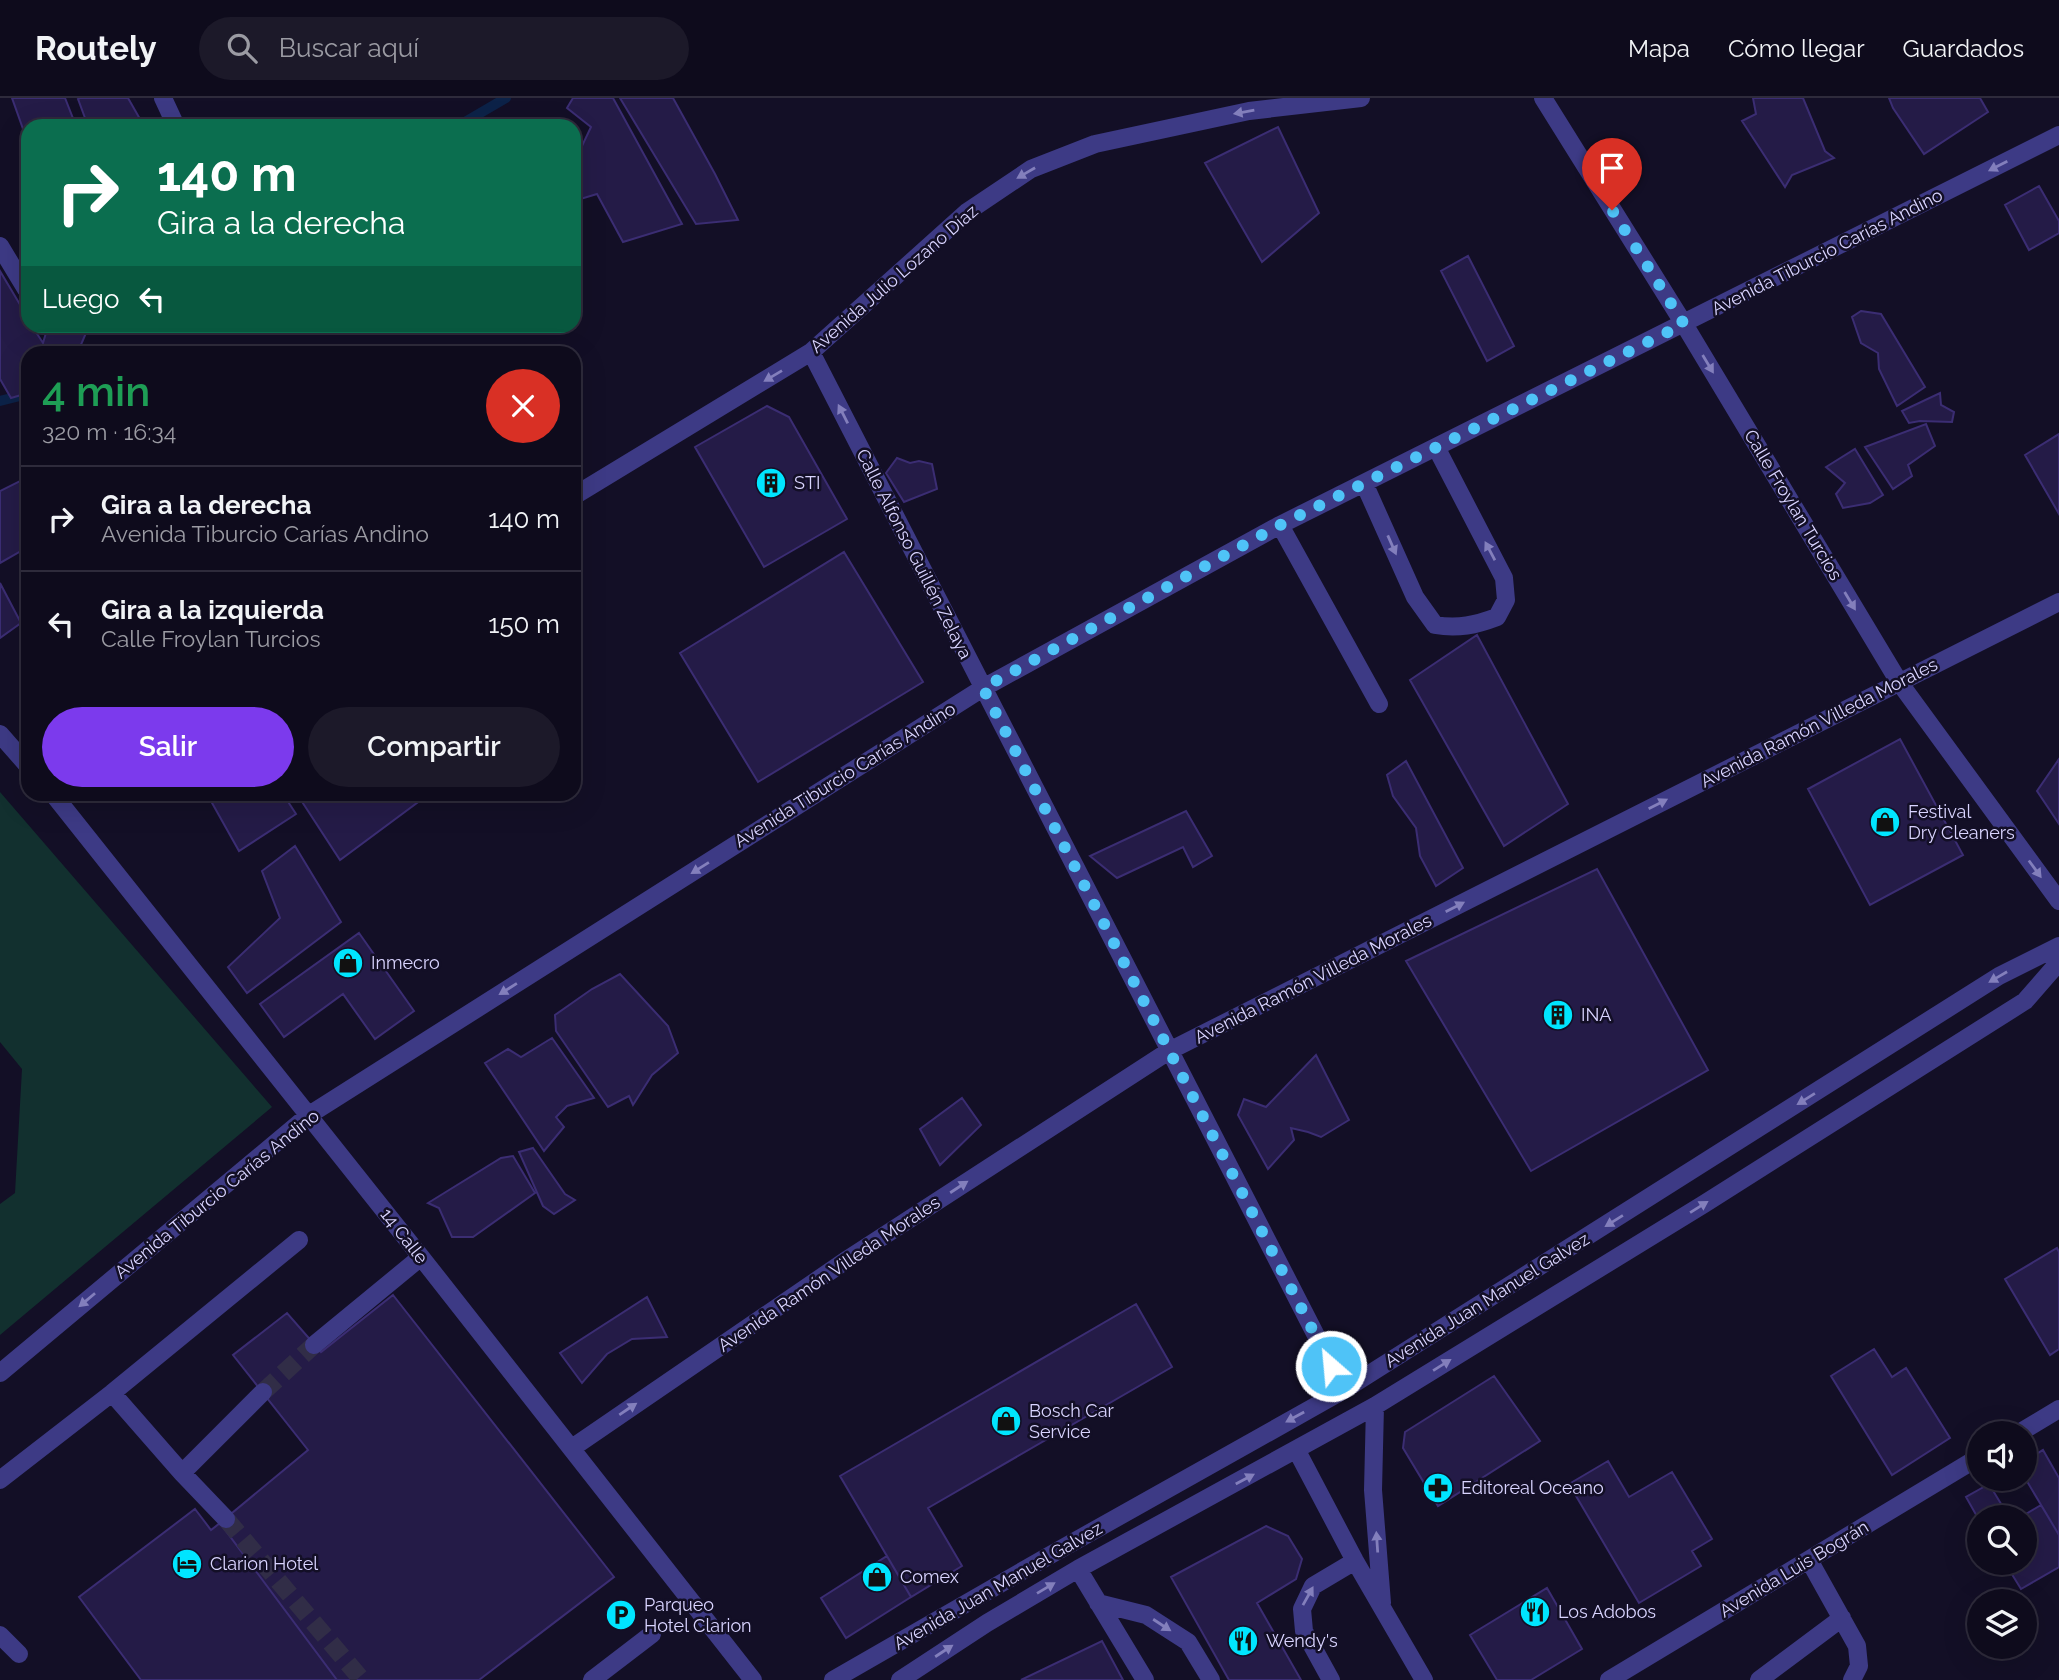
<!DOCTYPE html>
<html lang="es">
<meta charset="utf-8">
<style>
body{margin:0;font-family:Raleway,sans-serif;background:#1c1929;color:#f1f3f6;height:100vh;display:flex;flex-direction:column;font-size:26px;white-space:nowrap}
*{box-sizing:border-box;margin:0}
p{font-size:23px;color:#9b9ba3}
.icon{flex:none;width:38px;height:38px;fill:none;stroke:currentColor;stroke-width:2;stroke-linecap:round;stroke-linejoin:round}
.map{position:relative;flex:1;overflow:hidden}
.drawer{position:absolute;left:21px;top:248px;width:560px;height:455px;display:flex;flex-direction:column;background:#0e0b1c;border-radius:21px;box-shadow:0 7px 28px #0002,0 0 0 2px #2e2b3b}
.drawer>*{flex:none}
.guide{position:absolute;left:21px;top:21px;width:560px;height:214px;border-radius:21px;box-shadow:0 7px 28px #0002,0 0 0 2px #2e2b3b;background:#0b6e4f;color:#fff;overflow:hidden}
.buttons{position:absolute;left:1967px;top:1323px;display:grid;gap:14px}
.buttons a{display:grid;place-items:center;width:70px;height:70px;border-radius:50%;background:#0e0b1c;box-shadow:0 7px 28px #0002,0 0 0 2px #2e2b3b;font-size:35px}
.pin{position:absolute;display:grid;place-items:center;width:60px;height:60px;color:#fff;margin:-72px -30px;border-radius:50% 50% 50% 0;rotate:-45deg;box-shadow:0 0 7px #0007}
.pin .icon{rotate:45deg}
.me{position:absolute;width:77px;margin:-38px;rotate:333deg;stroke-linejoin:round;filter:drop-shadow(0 0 5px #0008)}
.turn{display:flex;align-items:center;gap:24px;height:147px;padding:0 21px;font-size:32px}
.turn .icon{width:91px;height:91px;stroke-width:2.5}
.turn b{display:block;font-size:49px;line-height:60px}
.then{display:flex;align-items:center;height:66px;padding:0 21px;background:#0003;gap:14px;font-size:26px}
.round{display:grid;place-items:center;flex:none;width:74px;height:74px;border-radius:37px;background:#1c1929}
.summary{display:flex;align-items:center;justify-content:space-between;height:119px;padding:0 21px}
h1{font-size:42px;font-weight:600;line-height:52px;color:#1e9e55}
.primary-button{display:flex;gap:14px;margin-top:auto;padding:14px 21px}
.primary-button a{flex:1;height:80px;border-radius:42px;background:#7c3aed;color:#fff;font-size:28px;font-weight:600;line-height:80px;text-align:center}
.primary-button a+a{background:#1c1929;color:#f1f3f6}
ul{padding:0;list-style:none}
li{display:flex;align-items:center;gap:21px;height:105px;padding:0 21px;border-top:2px solid #2e2b3b}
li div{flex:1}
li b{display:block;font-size:26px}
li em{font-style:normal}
header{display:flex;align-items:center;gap:42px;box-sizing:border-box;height:98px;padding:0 35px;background:#0e0b1c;border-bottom:2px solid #2e2b3b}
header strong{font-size:33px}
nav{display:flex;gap:38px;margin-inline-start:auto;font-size:24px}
.search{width:490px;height:63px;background:#1c1929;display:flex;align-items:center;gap:18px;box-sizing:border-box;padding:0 24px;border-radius:38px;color:#9b9ba3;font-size:26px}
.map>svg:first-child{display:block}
</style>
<header>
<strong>Routely</strong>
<div class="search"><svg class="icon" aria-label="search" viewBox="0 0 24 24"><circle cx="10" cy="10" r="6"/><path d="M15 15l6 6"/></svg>Buscar aquí</div>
<nav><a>Mapa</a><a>Cómo llegar</a><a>Guardados</a></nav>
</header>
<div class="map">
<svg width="2059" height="1582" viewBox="0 0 2059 1582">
<rect width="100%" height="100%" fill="#130f26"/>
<path fill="#12302f" d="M0,694L272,1009L0,1237V1106L15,1095L22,971L0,944Z"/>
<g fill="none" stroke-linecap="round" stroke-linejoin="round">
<path stroke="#0c2248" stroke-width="10" d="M458,28L506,0
M0,303L28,296"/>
</g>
<path fill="#241b47" stroke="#3b2d73" stroke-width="2" d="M12,0H65L76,28H28V45Z
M80,0H128L144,28H88L78,1Z
M573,0H613L682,126L623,144L597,96L574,103V51L582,48L591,29L567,10Z
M620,0H673L715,76L738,122L696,126Z
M1753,0H1803L1825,53L1834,60L1792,77L1785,89L1742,23L1756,16Z
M1889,0H1980L1988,14L1924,56L1893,10Z
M1278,29L1319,115L1262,164L1205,65Z
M2039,88L2059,123V135L2029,152L2005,107Z
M1468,158L1514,248L1487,263L1441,173Z
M0,173L28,220V228H32L43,245L48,228H89L77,256H28V295L11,300L0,281Z
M1861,213L1881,216L1925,289L1897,308L1879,271L1878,255L1861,245L1852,219Z
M1940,295L1941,307L1954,314L1952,324L1920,323L1909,325L1902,313Z
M767,308L789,319L847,421L764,469L695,349Z
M1926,326L1935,348L1908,367L1912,378L1893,391L1865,349Z
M2059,336V416L2025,357Z
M1855,351L1883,397L1870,405L1843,410L1836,396L1845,385L1826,369Z
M897,360L910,365L919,363L932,366L937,391L904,404L886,375Z
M28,379V449L0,465V393Z
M844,454L923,584L758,684L680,555Z
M0,485L21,525L0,540Z
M1477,537L1568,706L1504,748L1410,582Z
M1900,641L1963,757L1870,807L1808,691Z
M2059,661V726L2037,693Z
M1406,663L1463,770L1436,788L1420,758L1416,730L1393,698L1387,677Z
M207,696H283L296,716L239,753Z
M297,696H429L340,762Z
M1186,713L1212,758L1193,769L1183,749L1117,780L1090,758Z
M295,748L341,824L247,895L228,869L280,820L262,773Z
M1597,771L1708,972L1531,1073L1406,863Z
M359,835L414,913L375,941L343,896L284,939L260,906Z
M620,876L668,928L678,955L652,977L633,1007L629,998L608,1009L556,933L555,917L592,891Z
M552,940L594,1000L567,1008L556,1019L564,1029L544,1053L485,965L508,951L521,959Z
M1316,957L1349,1022L1321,1039L1308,1034L1291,1030L1294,1042L1268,1071L1238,1017L1244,1001L1266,1009Z
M962,1000L981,1027L940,1067L920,1031Z
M533,1050L565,1096L575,1102L554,1116L543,1108L519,1054Z
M513,1058L535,1095L473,1139H452L439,1110L428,1105L501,1060Z
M2057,1150L2059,1154V1251L2050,1257L2005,1181Z
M393,1197L614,1479L479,1582H337L220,1425L308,1352L233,1257L287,1215L321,1254Z
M647,1199L667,1239L632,1241L607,1256L582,1285L560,1255Z
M1136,1206L1172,1269L928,1410L962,1468L911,1499L840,1378Z
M1874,1251L1892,1279L1906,1270L1950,1340L1892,1377L1831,1278Z
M1494,1278L1540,1343L1438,1408L1403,1350L1405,1334Z
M2043,1352L2059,1380V1437L2025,1380V1363Z
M1608,1363L1629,1399L1672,1374L1712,1441L1692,1453L1701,1468L1639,1505L1569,1386Z
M1989,1386L2009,1419H1979V1422L1966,1399Z
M2041,1407L2059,1437V1469L2021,1491L2005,1465H2025V1419H2021Z
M195,1411L211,1432L220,1425L337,1582H141L79,1499Z
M1266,1428L1288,1438L1302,1461L1296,1481L1257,1505L1301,1582H1229L1171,1479Z
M887,1458L911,1499L846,1540L821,1500Z
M1547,1490L1582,1551L1531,1582H1497L1470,1537Z
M1102,1543L1123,1582H1021Z"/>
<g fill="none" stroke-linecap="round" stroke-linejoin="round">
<path stroke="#312d47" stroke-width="18" stroke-dasharray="18 9" stroke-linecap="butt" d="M263,1294L314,1247
M226,1421L362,1582"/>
<path stroke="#3d3a85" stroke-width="18" d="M163,0L176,28
M1543,0L1684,226L1899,584L2059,803
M0,148L26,191
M811,254L1344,1292
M1364,385L1415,499L1435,527C1458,531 1476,527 1497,519L1506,502L1504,480L1436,349
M574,398L811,254L967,114L1031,71L1095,46L1249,13L1361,0
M1280,427L1379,606
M0,636L28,668
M53,696L421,1159L753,1582
M314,1247L421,1159
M0,1275L309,1017L983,590L1280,427L2059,37
M112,1295L182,1375L226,1421
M1375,1308L1373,1392L1382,1505
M2019,1335L2059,1311
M572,1350L848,1161L1169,953L2059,504
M1297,1353L1355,1463L1424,1582
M182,1375L263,1294
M0,1382L112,1295L299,1142
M1809,1462L1857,1548L1859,1568L1852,1582
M1078,1471L1145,1582
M1098,1505L1146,1517L1188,1544L1211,1582
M0,1537L19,1556
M592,1582L652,1536
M833,1582L1045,1460L1344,1292L1999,878L2059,848
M900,1582L987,1525L1078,1471L1375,1308L1704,1106L2025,903L2059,864
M1331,1582L1304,1533L1302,1511L1313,1488L1355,1463
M1609,1582L1979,1359
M1759,1582L1842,1520"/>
</g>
<defs><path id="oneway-solid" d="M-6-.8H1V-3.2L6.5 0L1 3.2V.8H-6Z" transform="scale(1.75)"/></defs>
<g fill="#837fbc">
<use href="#oneway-solid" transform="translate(1244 14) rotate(170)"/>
<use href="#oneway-solid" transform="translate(1998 68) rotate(153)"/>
<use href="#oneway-solid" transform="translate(1026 75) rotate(150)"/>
<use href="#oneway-solid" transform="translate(1708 266) rotate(59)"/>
<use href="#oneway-solid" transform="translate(773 278) rotate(149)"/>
<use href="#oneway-solid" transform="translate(843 316) rotate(-117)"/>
<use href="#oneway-solid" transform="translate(1392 447) rotate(66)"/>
<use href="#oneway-solid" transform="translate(1490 453) rotate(-118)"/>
<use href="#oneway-solid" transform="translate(1850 503) rotate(59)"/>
<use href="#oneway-solid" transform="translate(1658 706) rotate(-27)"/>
<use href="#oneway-solid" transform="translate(700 770) rotate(148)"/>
<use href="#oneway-solid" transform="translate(2035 771) rotate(54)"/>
<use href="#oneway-solid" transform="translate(1455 809) rotate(-27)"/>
<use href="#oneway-solid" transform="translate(1998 879) rotate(150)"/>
<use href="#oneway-solid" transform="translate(508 891) rotate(148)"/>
<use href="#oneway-solid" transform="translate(1806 1001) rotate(148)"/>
<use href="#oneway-solid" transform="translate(959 1089) rotate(-33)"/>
<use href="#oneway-solid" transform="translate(1699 1109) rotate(-32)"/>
<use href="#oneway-solid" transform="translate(1614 1123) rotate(148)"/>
<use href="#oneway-solid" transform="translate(87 1202) rotate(140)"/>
<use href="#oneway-solid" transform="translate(1442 1267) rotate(-32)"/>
<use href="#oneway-solid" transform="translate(628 1311) rotate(-34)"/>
<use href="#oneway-solid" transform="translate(1295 1319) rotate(151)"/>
<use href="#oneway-solid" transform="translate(1245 1381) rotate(-28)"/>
<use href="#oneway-solid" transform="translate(1377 1444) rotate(-94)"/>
<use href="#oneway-solid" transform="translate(1046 1490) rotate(-31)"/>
<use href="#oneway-solid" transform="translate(1308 1498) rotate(-61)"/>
<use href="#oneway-solid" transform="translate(1162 1527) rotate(33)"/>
<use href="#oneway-solid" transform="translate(944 1553) rotate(-33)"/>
</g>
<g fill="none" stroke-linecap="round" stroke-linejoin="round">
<path stroke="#4fc3f7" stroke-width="12" stroke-dasharray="0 21.6" d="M1331,1268L983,590L1280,427L1684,226L1612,112"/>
</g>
<defs>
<g id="building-disc" transform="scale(1.575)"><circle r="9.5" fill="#00e5ff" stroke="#130f26"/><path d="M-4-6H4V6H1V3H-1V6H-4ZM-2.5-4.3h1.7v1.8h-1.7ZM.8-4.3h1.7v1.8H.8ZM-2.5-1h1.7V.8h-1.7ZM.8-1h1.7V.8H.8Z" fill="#111"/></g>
<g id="shop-disc" transform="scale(1.575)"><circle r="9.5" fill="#00e5ff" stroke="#130f26"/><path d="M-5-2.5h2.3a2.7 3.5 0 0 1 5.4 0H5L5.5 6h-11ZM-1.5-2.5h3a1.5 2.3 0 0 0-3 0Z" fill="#111"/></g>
<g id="pharmacy-disc" transform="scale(1.575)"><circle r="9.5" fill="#00e5ff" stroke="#130f26"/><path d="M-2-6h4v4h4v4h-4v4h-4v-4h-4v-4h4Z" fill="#111"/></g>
<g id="hotel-disc" transform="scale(1.575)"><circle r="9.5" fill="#00e5ff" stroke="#130f26"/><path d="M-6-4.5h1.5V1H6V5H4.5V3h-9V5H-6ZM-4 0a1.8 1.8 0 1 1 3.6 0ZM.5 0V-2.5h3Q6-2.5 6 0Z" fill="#111"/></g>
<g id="restaurant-disc" transform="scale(1.575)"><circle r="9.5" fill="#00e5ff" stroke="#130f26"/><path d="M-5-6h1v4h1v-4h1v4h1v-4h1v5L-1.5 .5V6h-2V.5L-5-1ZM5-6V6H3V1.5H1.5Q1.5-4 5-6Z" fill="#111"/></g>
<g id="parking-disc" transform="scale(1.575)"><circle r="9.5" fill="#00e5ff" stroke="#130f26"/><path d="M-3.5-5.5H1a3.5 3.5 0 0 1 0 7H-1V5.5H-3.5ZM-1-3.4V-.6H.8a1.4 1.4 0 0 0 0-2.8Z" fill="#111"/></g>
</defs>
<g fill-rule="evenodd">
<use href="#building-disc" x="771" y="385"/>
<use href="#shop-disc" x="1885" y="724"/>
<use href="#shop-disc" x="348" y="865"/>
<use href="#building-disc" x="1558" y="917"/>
<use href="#shop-disc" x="1006" y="1323"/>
<use href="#pharmacy-disc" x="1438" y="1390"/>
<use href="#hotel-disc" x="187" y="1466"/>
<use href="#shop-disc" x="877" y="1479"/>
<use href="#restaurant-disc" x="1535" y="1514"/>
<use href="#parking-disc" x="621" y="1517"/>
<use href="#restaurant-disc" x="1243" y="1543"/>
</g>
<g text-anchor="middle" stroke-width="5" stroke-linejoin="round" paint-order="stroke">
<g font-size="18" fill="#d9d4ff" stroke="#130f26">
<text transform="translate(1827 154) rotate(-27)" y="6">Avenida Tiburcio Carías Andino</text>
<text transform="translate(894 181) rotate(-41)" y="6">Avenida Julio Lozano Díaz</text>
<text transform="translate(1793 407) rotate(59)" y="6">Calle Froylan Turcios</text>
<text transform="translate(914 456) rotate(63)" y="6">Calle Alfonso Guillén Zelaya</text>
<text transform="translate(1819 625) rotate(-27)" y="6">Avenida Ramón Villeda Morales</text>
<text transform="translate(845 677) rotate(-32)" y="6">Avenida Tiburcio Carías Andino</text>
<text transform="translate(1313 881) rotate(-27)" y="6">Avenida Ramón Villeda Morales</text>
<text transform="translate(217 1096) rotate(-39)" y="6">Avenida Tiburcio Carías Andino</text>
<text transform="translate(404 1138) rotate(52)" y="6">14 Calle</text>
<text transform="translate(829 1176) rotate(-34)" y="6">Avenida Ramón Villeda Morales</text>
<text transform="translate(1487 1202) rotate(-32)" y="6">Avenida Juan Manuel Galvez</text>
<text transform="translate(1794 1471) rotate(-31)" y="6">Avenida Luis Bográn</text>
<text transform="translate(998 1488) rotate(-30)" y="6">Avenida Juan Manuel Galvez</text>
</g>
<g font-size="18" fill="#d9d4ff" stroke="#130f26" text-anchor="start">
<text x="794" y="391">STI</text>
<text x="1908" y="720">Festival<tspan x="1908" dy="21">Dry Cleaners</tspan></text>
<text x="371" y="871">Inmecro</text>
<text x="1581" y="923">INA</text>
<text x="1029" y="1319">Bosch Car<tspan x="1029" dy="21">Service</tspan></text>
<text x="1461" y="1396">Editoreal Oceano</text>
<text x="210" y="1472">Clarion Hotel</text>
<text x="900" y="1485">Comex</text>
<text x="644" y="1513">Parqueo<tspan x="644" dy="21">Hotel Clarion</tspan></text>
<text x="1558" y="1520">Los Adobos</text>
<text x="1266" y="1549">Wendy's</text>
</g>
</g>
</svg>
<div class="buttons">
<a><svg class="icon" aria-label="sound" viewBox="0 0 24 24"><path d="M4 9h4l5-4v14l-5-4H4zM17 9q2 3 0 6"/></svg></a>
<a><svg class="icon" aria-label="search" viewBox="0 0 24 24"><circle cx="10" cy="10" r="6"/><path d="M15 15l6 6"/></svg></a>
<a><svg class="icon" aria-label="layers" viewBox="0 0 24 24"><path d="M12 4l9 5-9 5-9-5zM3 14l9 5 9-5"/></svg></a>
</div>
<div class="pin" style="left:1612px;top:112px;background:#d93025"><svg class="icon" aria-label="arrive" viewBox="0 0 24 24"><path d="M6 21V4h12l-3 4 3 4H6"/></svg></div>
<svg class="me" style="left:1331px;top:1268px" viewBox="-20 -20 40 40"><circle r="17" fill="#4fc3f7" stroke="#fff" stroke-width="3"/><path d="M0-11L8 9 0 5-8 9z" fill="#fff"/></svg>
<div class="guide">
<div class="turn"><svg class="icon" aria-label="right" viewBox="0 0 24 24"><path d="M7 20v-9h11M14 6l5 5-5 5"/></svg><div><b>140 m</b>Gira a la derecha</div></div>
<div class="then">Luego<svg class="icon" aria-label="left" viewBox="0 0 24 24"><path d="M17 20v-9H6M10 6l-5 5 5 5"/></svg></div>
</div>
<section class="drawer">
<div class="summary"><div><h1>4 min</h1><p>320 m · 16:34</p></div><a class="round" style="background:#d93025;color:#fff"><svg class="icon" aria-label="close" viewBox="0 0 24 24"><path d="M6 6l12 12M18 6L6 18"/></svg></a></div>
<ul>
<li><svg class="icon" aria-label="right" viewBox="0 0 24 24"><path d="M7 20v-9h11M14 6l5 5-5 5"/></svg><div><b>Gira a la derecha</b><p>Avenida Tiburcio Carías Andino</p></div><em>140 m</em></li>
<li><svg class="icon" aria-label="left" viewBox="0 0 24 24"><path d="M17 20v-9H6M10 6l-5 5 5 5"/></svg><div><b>Gira a la izquierda</b><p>Calle Froylan Turcios</p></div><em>150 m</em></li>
</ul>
<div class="primary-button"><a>Salir</a><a>Compartir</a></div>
</section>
</div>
